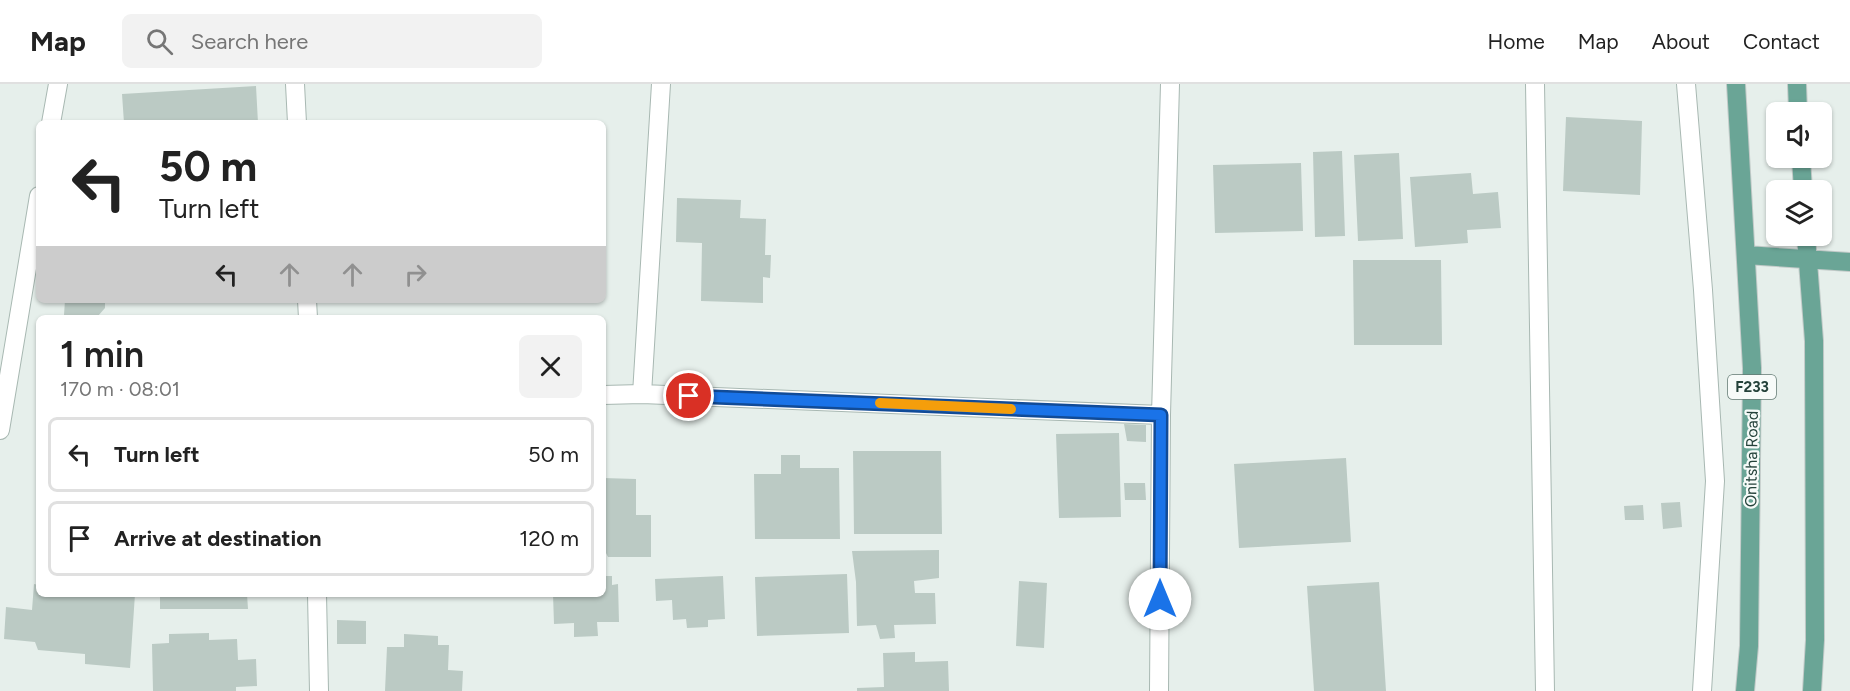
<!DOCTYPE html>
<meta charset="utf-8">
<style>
body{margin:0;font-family:Figtree,sans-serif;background:#f2f2f2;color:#222;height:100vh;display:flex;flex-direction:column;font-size:22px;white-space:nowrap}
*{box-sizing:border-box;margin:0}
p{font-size:20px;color:#767676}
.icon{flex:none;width:33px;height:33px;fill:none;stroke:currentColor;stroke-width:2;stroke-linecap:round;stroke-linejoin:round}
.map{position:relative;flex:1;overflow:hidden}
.side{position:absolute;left:36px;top:231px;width:570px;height:282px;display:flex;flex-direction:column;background:#fff;border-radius:9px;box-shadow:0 2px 4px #0004}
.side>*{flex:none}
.top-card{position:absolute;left:36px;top:36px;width:570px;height:183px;border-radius:9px;box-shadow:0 2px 4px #0004;background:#fff;color:#222;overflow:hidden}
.fabs{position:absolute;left:1766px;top:18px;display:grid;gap:12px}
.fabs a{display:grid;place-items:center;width:66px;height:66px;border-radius:9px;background:#fff;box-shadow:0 2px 4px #0004;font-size:30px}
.pin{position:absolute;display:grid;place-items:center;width:51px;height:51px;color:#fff;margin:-26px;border:3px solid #fff;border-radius:50%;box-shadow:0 2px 6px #0007}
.me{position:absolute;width:66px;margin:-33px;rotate:0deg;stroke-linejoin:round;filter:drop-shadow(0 0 4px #0008)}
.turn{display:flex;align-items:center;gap:21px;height:126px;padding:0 24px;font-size:27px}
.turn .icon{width:78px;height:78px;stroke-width:2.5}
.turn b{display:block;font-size:42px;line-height:51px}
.lanes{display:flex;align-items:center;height:57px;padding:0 24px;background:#0003;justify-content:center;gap:30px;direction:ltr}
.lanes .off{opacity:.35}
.round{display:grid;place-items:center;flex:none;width:63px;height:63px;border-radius:9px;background:#f2f2f2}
.summary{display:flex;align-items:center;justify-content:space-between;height:102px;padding:0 24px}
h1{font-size:36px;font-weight:600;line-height:45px}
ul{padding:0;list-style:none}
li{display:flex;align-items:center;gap:18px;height:75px;margin:0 12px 9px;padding:0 12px;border:3px solid #e0e0e0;border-radius:9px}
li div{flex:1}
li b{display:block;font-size:22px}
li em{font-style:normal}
header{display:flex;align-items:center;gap:36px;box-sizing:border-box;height:84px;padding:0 30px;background:#fff;border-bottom:2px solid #e0e0e0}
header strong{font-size:28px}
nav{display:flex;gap:33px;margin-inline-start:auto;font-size:21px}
.search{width:420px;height:54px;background:#f2f2f2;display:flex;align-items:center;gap:15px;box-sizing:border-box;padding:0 21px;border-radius:9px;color:#767676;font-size:22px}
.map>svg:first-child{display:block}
</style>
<header>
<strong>Map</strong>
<div class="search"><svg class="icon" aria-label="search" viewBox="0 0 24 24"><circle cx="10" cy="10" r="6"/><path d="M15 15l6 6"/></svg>Search here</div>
<nav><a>Home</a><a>Map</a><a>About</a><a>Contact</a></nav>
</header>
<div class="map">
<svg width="1850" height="607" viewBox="0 0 1850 607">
<rect width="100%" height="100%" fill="#e6efeb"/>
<path fill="#bbcac4" d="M256,2L258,39H124L122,10Z
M1566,33L1642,37L1640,111L1563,107Z
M1342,67L1345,152L1315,153L1313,68Z
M1399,69L1403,155L1358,157L1354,71Z
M1301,79L1303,147L1215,149L1213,81Z
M1471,89L1473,110L1498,108L1501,144L1467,146L1468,159L1415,163L1410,93Z
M677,114L741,116L740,134L766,135L765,171H771L770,194L763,193V219L701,217L702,159L676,158Z
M1353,176H1441L1442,261H1354Z
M65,216H105V224L98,232L64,231Z
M1124,340L1146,341V358L1127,357Z
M1119,349L1121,433L1059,434L1056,350Z
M853,367H941L942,450H854Z
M781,371H800V384H839L840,455H755L754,390H781Z
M1346,374L1351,458L1239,464L1234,380Z
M603,394L636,395V431H651V473H608L605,467H603Z
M1124,399H1145L1146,416H1125Z
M1680,418L1682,443L1663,445L1661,419Z
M1643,421L1644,436H1625L1624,422Z
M939,466V494L914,497L915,509H935L936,540L894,541L895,554L880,555L876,541L857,542L856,498L852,467Z
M847,490L849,549L757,552L755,493Z
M603,492H612V501L618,500L619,538H597L598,552L574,553V539L554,540L553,510H603Z
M723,492L725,535L708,536V543L687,544L686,535L673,536L672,516L656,517L655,495Z
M1019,497L1047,499L1044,564L1016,562Z
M1379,498L1386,607H1314L1307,502Z
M34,500L39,501V510H135L130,584L85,580V570L38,566L35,558L4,555L6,523L32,526Z
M160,510H247L248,525H160Z
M337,536L366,537V560H337Z
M209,549V556L237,555L238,576L256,575L257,602L236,603V607H153L152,560L169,559V550Z
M404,550L438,552V561H449L448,586L463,587L462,607H385L387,563H404Z
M915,568V578L948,577L949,607H857V604L884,603L883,569Z"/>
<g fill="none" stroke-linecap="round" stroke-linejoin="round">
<g stroke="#a8b8b2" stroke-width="20">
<path id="minor" d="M295,0L297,39
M1535,0L1545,607
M1686,0L1703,206L1715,397L1702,607
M51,39L58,0
M307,216L308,234
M642,310L661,0
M603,311L642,310L1161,331
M0,346L39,112
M317,510L319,607
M1159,607L1161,331L1170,0"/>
</g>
<g stroke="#c2cac8" stroke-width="20">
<path id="major" d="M1736,0L1752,284L1749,562L1745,607
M1797,0L1798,28
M1801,74L1803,106
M1806,152L1814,257L1815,556L1812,607
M1746,171L1850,178"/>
</g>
<use href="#minor" stroke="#fff" stroke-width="18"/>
<use href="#major" stroke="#6aa596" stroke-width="18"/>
</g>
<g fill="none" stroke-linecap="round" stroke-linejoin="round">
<g stroke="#114b97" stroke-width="15">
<path id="route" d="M689,312L1161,331L1160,515"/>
</g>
<use href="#route" stroke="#1a73e8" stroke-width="10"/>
<path stroke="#f59e0b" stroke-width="10" d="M880,319L1011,325"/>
</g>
<g text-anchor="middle" stroke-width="4.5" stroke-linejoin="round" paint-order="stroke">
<rect fill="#f7fbf9" stroke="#637a73" stroke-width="1.5" x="1728" y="291" width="48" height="24" rx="4.5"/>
<g font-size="15" font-weight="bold" fill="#24423a">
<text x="1752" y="308">F233</text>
</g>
<g font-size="16" fill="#24423a" stroke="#f7fbf9">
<text transform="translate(1751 375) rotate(-89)" y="6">Onitsha Road</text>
</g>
</g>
</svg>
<div class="fabs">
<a><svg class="icon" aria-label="sound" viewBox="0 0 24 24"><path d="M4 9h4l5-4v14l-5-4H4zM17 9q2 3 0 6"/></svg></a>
<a><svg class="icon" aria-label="layers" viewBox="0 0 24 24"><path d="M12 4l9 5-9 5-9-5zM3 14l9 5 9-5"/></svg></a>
</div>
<div class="pin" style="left:689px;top:312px;background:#d93025"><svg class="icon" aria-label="arrive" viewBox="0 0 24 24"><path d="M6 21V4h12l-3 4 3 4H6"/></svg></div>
<svg class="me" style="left:1160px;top:515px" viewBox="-20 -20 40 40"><circle r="19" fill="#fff"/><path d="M0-13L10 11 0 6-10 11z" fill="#1a73e8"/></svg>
<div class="top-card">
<div class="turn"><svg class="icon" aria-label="left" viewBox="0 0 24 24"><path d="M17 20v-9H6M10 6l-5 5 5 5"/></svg><div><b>50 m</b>Turn left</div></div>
<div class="lanes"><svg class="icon" aria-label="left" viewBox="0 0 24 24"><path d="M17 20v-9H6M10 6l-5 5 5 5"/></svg><svg class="icon off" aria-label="ahead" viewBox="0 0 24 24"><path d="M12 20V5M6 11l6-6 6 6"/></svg><svg class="icon off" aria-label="ahead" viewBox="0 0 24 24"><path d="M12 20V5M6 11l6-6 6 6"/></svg><svg class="icon off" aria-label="right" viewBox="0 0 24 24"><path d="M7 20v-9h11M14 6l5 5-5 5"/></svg></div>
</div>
<section class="side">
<div class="summary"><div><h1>1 min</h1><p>170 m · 08:01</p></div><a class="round"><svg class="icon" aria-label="close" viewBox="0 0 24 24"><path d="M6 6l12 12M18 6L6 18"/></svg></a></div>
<ul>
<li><svg class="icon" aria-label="left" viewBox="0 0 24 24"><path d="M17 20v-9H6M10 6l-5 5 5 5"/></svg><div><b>Turn left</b></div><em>50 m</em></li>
<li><svg class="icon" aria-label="arrive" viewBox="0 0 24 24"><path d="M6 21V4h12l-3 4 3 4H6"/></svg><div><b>Arrive at destination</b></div><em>120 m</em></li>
</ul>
</section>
</div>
